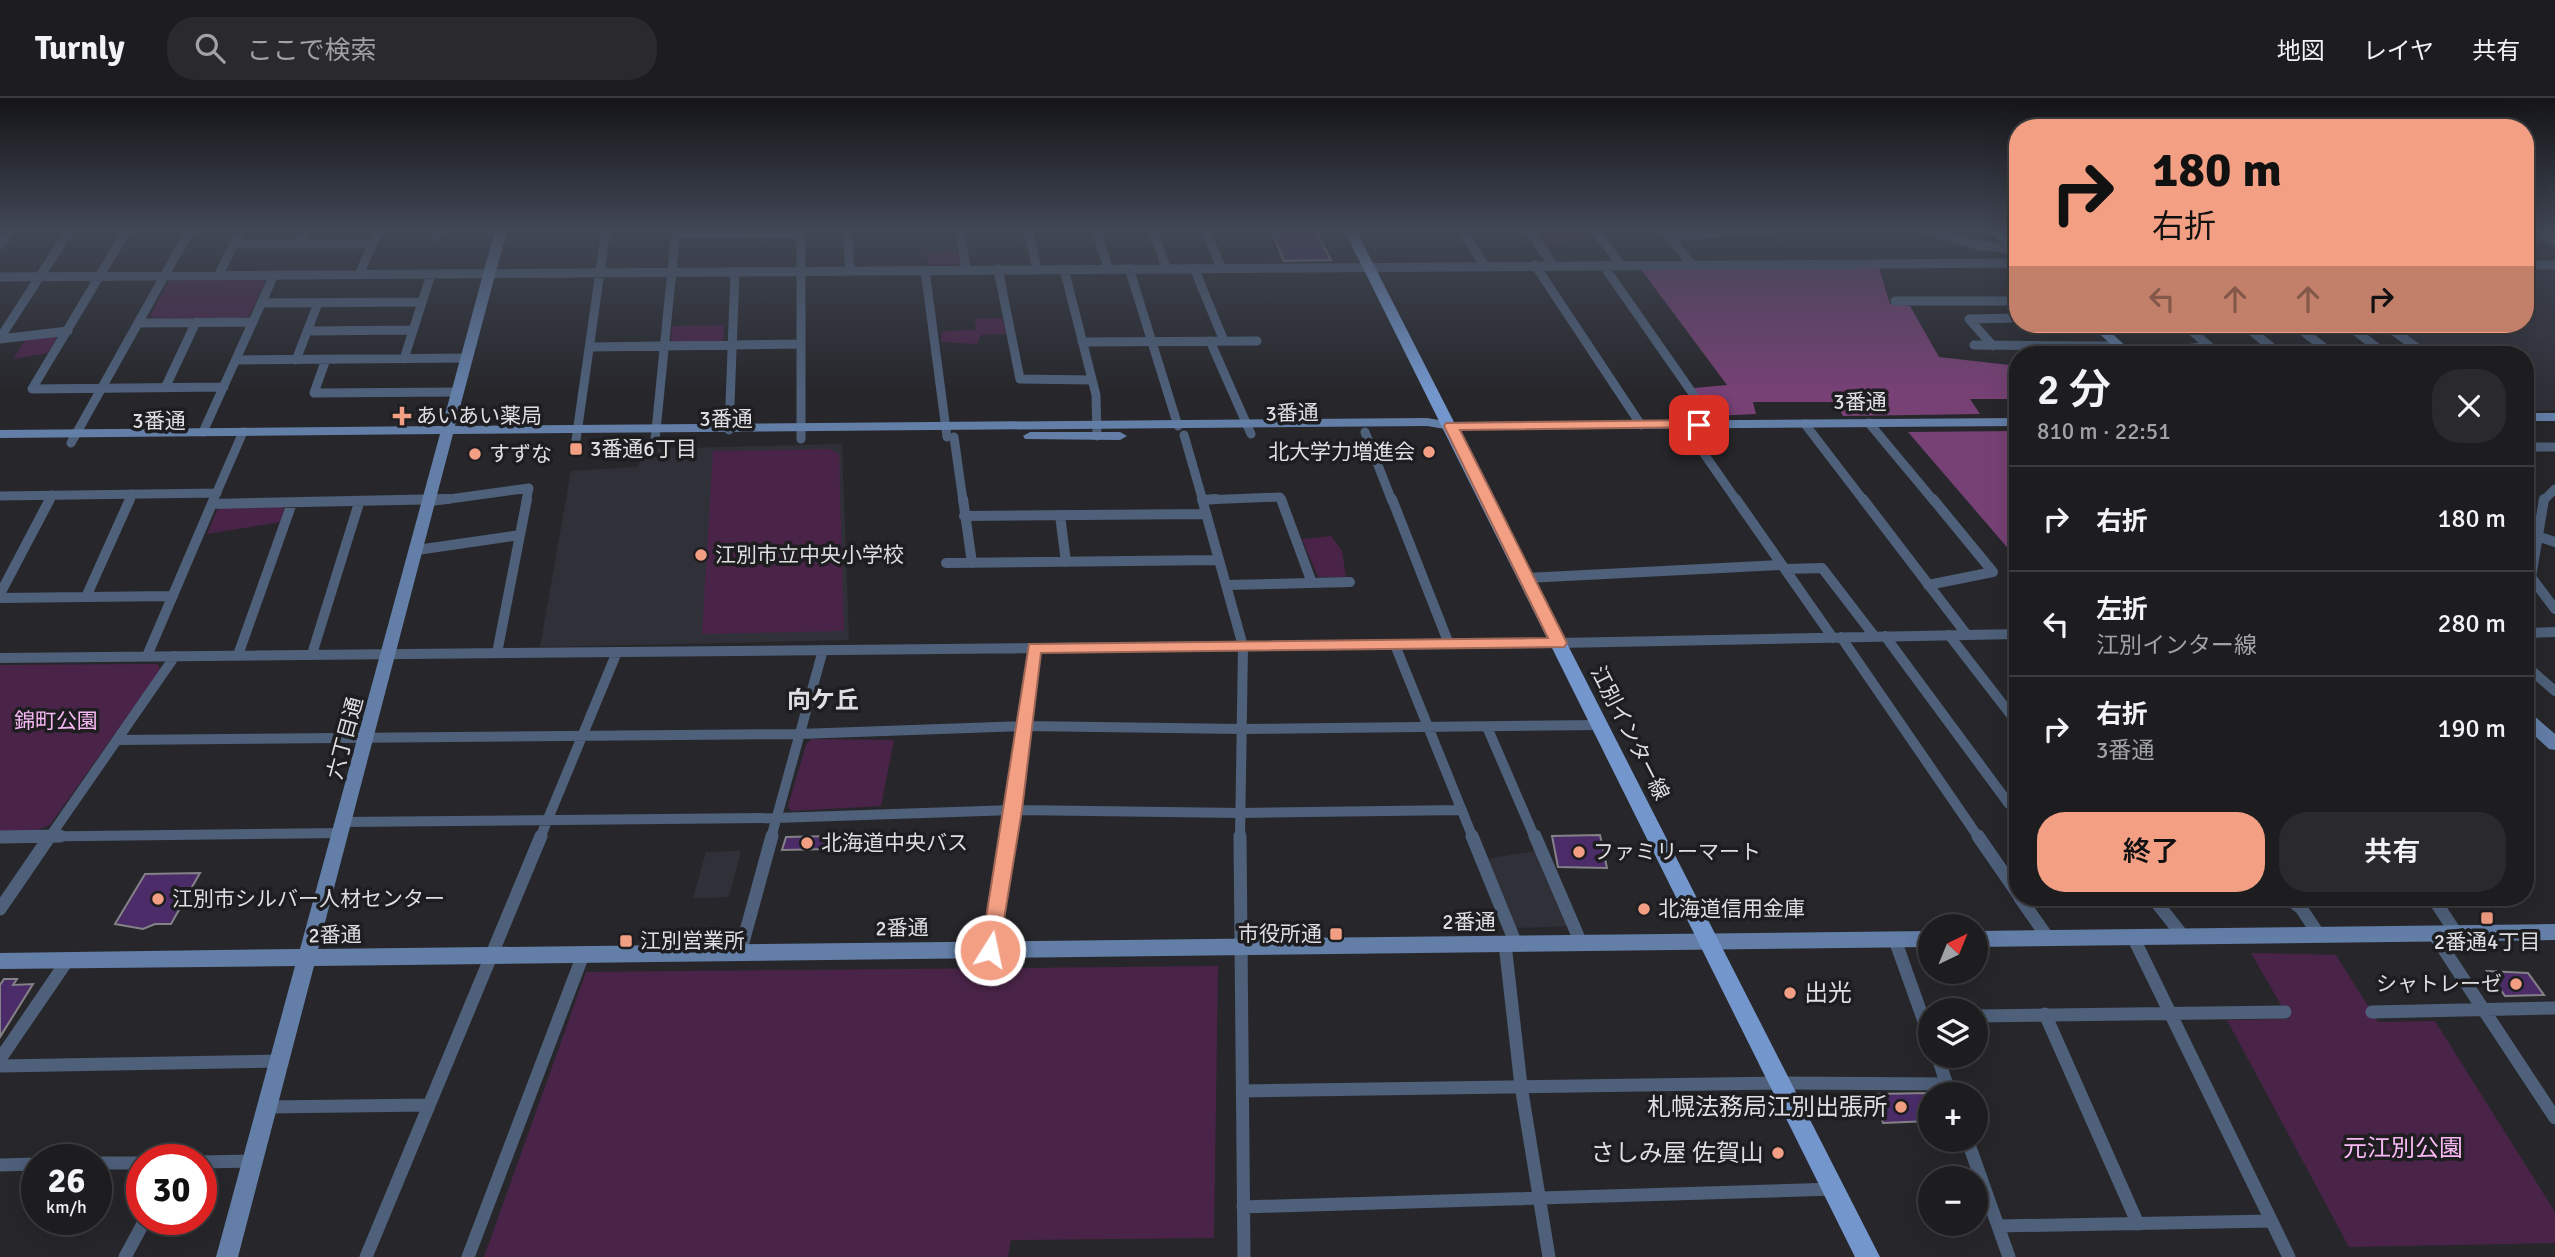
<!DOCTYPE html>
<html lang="ja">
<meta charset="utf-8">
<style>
body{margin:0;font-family:Signika,"Noto Sans JP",sans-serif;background:#2a2a2d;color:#f1f3f6;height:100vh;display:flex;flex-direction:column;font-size:26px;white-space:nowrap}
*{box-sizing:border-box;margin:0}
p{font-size:23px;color:#a0a2a5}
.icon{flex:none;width:38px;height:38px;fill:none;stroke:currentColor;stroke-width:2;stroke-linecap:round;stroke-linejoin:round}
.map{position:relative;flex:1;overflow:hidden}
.side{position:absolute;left:2009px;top:248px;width:525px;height:560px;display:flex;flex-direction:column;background:#1d1d20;border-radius:28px;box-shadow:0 7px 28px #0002,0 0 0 2px #3b3b3e}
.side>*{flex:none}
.guide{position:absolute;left:2009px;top:21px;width:525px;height:214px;border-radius:28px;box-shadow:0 7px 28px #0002,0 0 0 2px #3b3b3e;background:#f39f84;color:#111;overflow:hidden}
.needle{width:46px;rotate:43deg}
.controls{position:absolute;left:1918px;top:816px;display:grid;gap:14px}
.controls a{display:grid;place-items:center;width:70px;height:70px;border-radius:50%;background:#1d1d20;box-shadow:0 7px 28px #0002,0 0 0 2px #3b3b3e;font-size:35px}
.speed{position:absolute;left:21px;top:1046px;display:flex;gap:14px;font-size:35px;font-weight:700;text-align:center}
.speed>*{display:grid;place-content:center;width:91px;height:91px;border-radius:50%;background:#1d1d20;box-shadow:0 7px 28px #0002,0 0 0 2px #3b3b3e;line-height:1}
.speed small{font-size:18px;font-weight:400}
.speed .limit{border:10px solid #d22;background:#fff;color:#111}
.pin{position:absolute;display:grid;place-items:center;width:60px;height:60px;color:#fff;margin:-30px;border-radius:14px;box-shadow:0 4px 10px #0006}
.me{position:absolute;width:77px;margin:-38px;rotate:10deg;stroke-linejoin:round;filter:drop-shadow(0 0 5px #0008)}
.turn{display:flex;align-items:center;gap:24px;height:147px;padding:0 28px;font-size:32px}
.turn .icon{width:91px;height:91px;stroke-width:2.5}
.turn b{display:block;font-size:49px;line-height:60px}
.lanes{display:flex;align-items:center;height:66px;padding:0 28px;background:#0003;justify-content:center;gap:35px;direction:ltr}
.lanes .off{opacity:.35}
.round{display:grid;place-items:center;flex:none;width:74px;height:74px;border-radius:28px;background:#2a2a2d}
.summary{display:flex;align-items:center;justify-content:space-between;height:119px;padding:0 28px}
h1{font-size:42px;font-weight:600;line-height:52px}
.cta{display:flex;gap:14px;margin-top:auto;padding:14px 28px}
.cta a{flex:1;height:80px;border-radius:28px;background:#f39f84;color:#111;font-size:28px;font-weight:600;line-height:80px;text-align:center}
.cta a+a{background:#2a2a2d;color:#f1f3f6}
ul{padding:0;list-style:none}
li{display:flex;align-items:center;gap:21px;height:105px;padding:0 28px;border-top:2px solid #3b3b3e}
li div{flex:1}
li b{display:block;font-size:26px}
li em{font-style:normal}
header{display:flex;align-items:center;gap:42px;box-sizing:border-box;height:98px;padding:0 35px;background:#1d1d20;border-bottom:2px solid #3b3b3e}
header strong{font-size:33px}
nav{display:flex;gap:38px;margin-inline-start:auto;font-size:24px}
.search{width:490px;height:63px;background:#2a2a2d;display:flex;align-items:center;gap:18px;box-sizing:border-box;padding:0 24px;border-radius:28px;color:#a0a2a5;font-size:26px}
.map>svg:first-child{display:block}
</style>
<header>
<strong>Turnly</strong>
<div class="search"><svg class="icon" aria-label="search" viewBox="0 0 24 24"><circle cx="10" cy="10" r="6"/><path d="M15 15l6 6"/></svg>ここで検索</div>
<nav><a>地図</a><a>レイヤ</a><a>共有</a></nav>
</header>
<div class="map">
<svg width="2555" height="1159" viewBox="0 0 2555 1159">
<rect width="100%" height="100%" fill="#27272b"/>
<path fill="#303039" d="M2525,170H2555V312L2525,313V257H2432L2390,226H2525Z
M842,346L849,542L540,549L571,373L638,369L643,351Z
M741,753L729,799L693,800L706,754Z
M1536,753L1569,828L1515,830L1486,761Z"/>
<path fill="#492448" d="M1537,132H1590L1595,138L1545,146Z
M958,152L961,164L955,167H929L926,155Z
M262,181L265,184L249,218L243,221L154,220L150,218L169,183L173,182Z
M1002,220L1006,236L981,237L977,246L941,244L942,233L976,232L975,221Z
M724,227L723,243L719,245H673L671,242L672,228Z
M59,236L48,255L13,261L27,239Z
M830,351L839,356L844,533L702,536L713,353Z
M282,409L284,412L280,424L207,436L217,412L222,410Z
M1331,438L1342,453L1346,479H1318L1302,441Z
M158,566L160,572L50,727L34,733H0V567Z
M811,641L894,642L881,708L791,713L788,708L806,647Z
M2251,855L2336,857L2378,924L2435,923L2555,1114V1145L2349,1149L2227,922L2289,921Z
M1218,868L1214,1140L1011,1142L1008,1159H484L586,874Z"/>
<path fill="#774175" d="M1640,170H1879L1890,206L1910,208L1939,259L2018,268V301H1970L1980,316L1843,318L1835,304H1753L1756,316L1713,318L1694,290L1727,287Z
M2018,333V462L1908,334Z"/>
<path fill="#4b2c69" stroke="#848286" stroke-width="2" d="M1315,132L1331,162L1284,163L1273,137Z
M1600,737L1607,770L1558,769L1552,738Z
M832,738L829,751L782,752L786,739Z
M200,775L171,826H155L143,831L115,826L145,776Z
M2487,873L2528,875L2544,897L2505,898Z
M4,881H17L13,887L33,886L0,939V887Z
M1929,995L1930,1023L1883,1025L1874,996Z"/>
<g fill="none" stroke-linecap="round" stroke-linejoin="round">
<path stroke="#4e607a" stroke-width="9" d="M127,132L32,291L224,289
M801,132V341
M847,132L850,173
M960,132L966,172
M1028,132L1037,171
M1096,132L1108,170
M1153,132L1166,170
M1205,132L1221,169
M1462,132L1484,167
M1529,132L1553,167
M1595,132L1621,167
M1664,132L1692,167
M1924,132L1981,148L2013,151
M2536,132L2555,144
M675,136L801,135
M436,138L440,132
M1669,138L1768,132
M0,146L10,132
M234,146H372
M296,146L308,132
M1535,167L1641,327
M1603,167L1714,326
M2525,167H2555
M1129,170L1178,328
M1194,170L1224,243
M998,171L1020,281L1092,282
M1064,171L1096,297L1097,338
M925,172L947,339
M359,177L372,146L382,132
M218,178L241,132
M0,179L2018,165
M1895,203H2018
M262,205L422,204
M138,225L253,224
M2184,226L2219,257
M2243,226L2281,257
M2293,226L2334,257
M2346,226L2387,257
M2384,226L2427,257
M307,233L413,232
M0,240L70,132
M0,241L68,233
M1210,243L1251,336
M1082,244L1257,243
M1974,247L2119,248
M1993,248L1969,221L2018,220
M590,249L801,246
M2139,257L2209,248
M326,261L314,295L459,294
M404,261L431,176
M236,262L467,260
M296,262L318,205
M165,290L196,224
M1869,325L1934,403
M1805,326L1864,403
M1684,327L1737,403
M729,332L735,174
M203,334L274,177
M1365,334L1392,403
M1184,337L1203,403
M954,339L963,403
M576,342L606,132
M655,342L676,132
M71,345L190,132
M2525,349H2555
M0,398L217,395
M1202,402L1280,399L1282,403
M49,403L52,397
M129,403L132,396
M213,403L243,334
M435,403L529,390L526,403
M2543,403L2555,391"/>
<path stroke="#4e607a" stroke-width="10" d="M963,401L972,465
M1202,401L1243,548L1240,740
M1281,401L1312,485
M1392,401L1449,546
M1736,401L1833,540
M1863,401L1967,537
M2544,401L2531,479L2555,511
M1202,402L1216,401
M212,406L448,401
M1060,417L1066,464
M964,418L1206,416
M2525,434L2555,444
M417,452L520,437
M946,465L1219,462
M1785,471L1822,470L1875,539
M1527,480L1782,467
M1226,487L1350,484
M1928,487L1993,474L1933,401
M0,496L50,401
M86,499L130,401
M0,500L173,498
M2525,535L2555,534
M1949,537L2018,626
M1885,538L2009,706H2018
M1841,539L1979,740
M1395,547L1473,740
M497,555L527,401
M312,556L359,405
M238,557L292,405
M147,558L214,401
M0,560L1559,545L2018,536
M2525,567L2555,593
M1487,629L1535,740
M117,642L799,636L1024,628L1242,631L1600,627
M344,724L776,720L1013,712L1240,715L1462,712
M0,739L341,735
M49,740L175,558
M540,740L617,554
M771,740L823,552
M1008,740L1034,550"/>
<path stroke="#4e607a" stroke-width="13" d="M1240,738L1244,1159
M1472,738L1516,846
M1535,738L1581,845
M1978,738L2018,796
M0,739L60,738
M2020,800L2048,840
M2153,800L2183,838
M2288,800L2301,810L2319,837
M2433,800L2456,835
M0,811L50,738
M2433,835L2555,1020
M2133,839L2289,1159
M1895,842L1930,940
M1505,846L1521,988L1549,1159
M990,852L1009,738
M740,855L772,738
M2372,914L2555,910
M2045,916L2138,1126
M1976,918L2285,914
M1937,957L1950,996
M0,961L67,863
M0,968L280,963
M1243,993L1782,985L1947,986
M268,1009L428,1007
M1967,1041L2009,1159
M201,1064L253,1063
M96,1065H142
M0,1067L37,1066
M1243,1109L1835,1091
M1998,1128L2271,1123
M125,1159L145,1122
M366,1159L541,738
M468,1159L583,857"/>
<path fill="#637fa8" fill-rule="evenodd" d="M495,132H507L455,328L1427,320L1451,324L2018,320V328L1451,332L1427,328L453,336L318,851L1930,833V849L314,868L238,1159H216L295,868L0,871V855L300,851L440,336L0,340V332L442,328Z
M1987,132H2000L2018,149V158Z
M2089,226H2102L2135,257H2122Z
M2525,315H2555V323H2525Z
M1030,334H1120L1127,338L1120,342L1025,341L1023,338Z
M2525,613L2531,615L2555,636V652L2549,651L2525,629Z
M2555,826V842L1976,849V833Z"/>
<path fill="#7396cc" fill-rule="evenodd" d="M1344,132H1356L1880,1159H1855Z"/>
</g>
<linearGradient id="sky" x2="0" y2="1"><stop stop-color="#151518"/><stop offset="0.45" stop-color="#414755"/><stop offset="1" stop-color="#414755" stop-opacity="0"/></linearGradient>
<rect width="2555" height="294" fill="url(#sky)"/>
<path fill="#f39f84" stroke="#9e6756" stroke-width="2" d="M1699,322L1706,327L1704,329L1460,332L1567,545L1564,549L1041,555L1022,712L999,852L997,858H983L981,852L1029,546L1548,540L1444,328L1446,325Z"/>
<g fill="#f39f84" stroke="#1e1e21" stroke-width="2.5">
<path d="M398.5 307.5h7v7h7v7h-7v7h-7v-7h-7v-7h7z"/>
<rect x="569" y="344" width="14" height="14" rx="3.5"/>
<circle cx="1429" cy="354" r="7"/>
<circle cx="475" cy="356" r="7"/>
<circle cx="701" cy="457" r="7"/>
<circle cx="807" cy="745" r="7"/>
<circle cx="1579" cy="754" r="7"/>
<circle cx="158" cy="801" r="7"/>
<circle cx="1644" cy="811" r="7"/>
<rect x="2480" y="813" width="14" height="14" rx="3.5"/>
<rect x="1329" y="829" width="14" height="14" rx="3.5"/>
<rect x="619" y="836" width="14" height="14" rx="3.5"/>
<circle cx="2516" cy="886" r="7"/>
<circle cx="1790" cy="895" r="7"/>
<circle cx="1901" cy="1009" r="7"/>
<circle cx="1778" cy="1055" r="7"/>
</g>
<g text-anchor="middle" stroke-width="7" stroke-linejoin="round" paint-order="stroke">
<g font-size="21" fill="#dfdfe1" stroke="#1e1e21">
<text x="1860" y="311">3番通</text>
<text transform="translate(1292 315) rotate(-1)" y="7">3番通</text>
<text x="726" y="328">3番通</text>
<text x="159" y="330">3番通</text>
<text transform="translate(1630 635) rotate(63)" y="7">江別インター線</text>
<text transform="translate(345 640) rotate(-75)" y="7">六丁目通</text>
<text x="1469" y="831">2番通</text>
<text transform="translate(902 830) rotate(-1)" y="7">2番通</text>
<text transform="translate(335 837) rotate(-1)" y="7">2番通</text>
</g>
<g font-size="21" fill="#dfdfe1" stroke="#1e1e21" text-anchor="start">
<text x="416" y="325">あいあい薬局</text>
<text x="590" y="358">3番通6丁目</text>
<text x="1415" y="361" text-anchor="end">北大学力増進会</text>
<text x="489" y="363">すずな</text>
<text x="715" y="464">江別市立中央小学校</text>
<text x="821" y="752">北海道中央バス</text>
<text x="1593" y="761">ファミリーマート</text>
<text x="172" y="808">江別市シルバー人材センター</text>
<text x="1658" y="818">北海道信用金庫</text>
<text x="1322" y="843" text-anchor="end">市役所通</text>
<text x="640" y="850">江別営業所</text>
<text x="2487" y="851" text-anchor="middle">2番通4丁目</text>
<text x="2502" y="893" text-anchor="end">シャトレーゼ</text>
</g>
<g font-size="21" fill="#f8b8f4" stroke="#1e1e21">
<text x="56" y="630">錦町公園</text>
</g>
<g font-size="24" font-weight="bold" fill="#dfdfe1" stroke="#1e1e21">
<text x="823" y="610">向ケ丘</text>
</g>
<g font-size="24" fill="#dfdfe1" stroke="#1e1e21" text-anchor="end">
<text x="1804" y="903" text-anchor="start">出光</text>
<text x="1887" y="1017">札幌法務局江別出張所</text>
<text x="1764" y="1063">さしみ屋 佐賀山</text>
</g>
<g font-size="24" fill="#f8b8f4" stroke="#1e1e21">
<text x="2403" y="1058">元江別公園</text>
</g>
</g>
</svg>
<div class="controls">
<a><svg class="needle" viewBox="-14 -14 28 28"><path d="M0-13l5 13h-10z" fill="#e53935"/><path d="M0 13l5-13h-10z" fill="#a0a2a5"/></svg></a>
<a><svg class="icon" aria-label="layers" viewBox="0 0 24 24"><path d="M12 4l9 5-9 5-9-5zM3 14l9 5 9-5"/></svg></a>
<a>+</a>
<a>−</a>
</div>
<div class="speed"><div>26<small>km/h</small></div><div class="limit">30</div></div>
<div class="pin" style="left:1699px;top:327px;background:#d93025"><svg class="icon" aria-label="arrive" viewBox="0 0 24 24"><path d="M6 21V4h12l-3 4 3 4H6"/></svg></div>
<svg class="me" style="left:990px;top:852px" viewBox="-20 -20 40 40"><circle r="17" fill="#f39f84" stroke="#fff" stroke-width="3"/><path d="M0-11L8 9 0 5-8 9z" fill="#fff"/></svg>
<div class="guide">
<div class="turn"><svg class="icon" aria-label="right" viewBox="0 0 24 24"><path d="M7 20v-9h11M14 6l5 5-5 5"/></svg><div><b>180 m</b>右折</div></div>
<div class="lanes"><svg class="icon off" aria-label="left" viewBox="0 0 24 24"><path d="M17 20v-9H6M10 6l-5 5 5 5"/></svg><svg class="icon off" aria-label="ahead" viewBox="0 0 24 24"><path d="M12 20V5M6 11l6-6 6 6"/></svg><svg class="icon off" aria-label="ahead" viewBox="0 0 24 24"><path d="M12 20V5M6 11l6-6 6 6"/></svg><svg class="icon" aria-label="right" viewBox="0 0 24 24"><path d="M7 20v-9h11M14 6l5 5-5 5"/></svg></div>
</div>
<section class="side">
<div class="summary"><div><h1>2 分</h1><p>810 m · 22:51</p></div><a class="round"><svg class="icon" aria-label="close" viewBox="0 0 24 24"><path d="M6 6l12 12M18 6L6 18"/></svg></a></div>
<ul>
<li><svg class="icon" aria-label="right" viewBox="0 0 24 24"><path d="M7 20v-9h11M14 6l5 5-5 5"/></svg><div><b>右折</b></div><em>180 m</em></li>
<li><svg class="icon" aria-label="left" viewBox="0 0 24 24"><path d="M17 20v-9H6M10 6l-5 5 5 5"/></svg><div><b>左折</b><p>江別インター線</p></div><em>280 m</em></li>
<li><svg class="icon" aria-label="right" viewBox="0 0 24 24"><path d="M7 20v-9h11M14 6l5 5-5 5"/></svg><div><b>右折</b><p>3番通</p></div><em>190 m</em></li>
</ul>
<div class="cta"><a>終了</a><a>共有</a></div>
</section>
</div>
